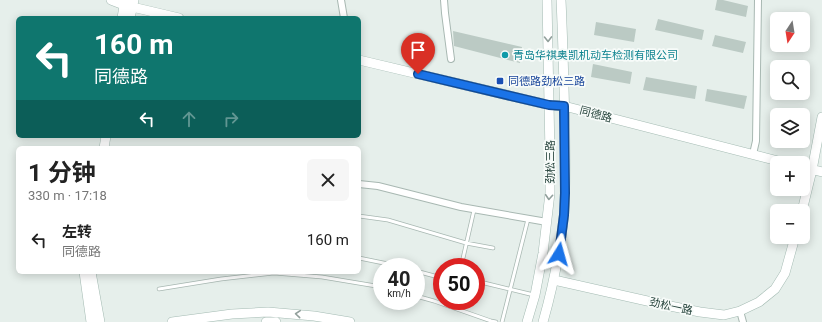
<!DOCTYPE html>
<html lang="zh">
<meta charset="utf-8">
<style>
body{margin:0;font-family:Roboto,"Noto Sans SC",sans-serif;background:#f6f6f6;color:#222;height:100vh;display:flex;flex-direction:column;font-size:15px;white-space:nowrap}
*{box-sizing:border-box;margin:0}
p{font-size:13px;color:#767676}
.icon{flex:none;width:22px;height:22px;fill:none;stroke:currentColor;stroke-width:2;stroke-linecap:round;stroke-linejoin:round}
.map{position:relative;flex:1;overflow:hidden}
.panel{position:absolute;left:16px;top:146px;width:345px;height:128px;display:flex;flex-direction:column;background:#fff;border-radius:6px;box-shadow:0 2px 10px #0003}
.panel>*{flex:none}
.top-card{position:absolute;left:16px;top:16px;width:345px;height:122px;border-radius:6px;box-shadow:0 2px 10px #0003;background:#0f766e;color:#fff;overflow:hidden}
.needle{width:26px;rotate:192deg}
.tools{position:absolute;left:770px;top:12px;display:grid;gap:8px}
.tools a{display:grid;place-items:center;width:40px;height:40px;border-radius:6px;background:#fff;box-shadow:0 2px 10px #0003;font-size:20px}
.speed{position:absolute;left:373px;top:258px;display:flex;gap:8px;font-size:20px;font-weight:700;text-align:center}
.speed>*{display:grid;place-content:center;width:52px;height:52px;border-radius:50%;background:#fff;box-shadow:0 2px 10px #0003;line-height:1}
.speed small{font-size:10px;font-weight:400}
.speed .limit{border:6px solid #d22;background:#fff;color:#111}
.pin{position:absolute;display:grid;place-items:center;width:34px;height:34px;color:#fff;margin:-41px -17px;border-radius:50% 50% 50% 0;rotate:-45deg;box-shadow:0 0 4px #0007}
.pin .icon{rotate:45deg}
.me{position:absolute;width:44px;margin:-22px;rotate:8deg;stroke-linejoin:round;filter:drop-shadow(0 0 3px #0008)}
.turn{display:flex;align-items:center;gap:14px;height:84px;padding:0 12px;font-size:18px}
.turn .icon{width:52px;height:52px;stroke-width:2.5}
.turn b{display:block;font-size:28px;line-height:34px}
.lanes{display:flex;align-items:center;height:38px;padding:0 12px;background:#0003;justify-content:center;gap:20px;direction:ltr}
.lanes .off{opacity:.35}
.round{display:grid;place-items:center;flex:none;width:42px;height:42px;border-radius:6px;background:#f6f6f6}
.head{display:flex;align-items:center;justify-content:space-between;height:68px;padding:0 12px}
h1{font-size:24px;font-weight:700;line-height:30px}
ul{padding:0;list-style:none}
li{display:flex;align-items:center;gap:12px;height:52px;padding:0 12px}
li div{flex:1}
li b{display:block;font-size:15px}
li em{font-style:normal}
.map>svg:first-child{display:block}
</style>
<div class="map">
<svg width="822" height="322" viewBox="0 0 822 322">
<rect width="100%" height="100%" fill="#e6efeb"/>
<path fill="#bbcac4" d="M717,0H723L748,6L746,17L715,10Z
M658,19L704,30L702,40L655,30Z
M596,22L636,29L634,42L594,35Z
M453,31L522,47L520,63L454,46Z
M715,35L746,42L743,53L712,46Z
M593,64L632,72L630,84L591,77Z
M646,77L697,86L695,99L643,90Z
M707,89L747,96L744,109L705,101Z"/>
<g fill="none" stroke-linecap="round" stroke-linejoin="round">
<g stroke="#a8b8b2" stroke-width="4.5">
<path id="lane" d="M359,216L388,220L466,243L493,248
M359,258L403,267
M461,267L474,210
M416,271L442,278
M476,281L534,295
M159,289L221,279L274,273L322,277L382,287
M416,296L434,301L491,321L496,322
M502,322L528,219"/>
</g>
<g stroke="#a8b8b2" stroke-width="8">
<path id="street" d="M341,0L344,18
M444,0L445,13L451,59
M753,154L756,141L758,0
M359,184L378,186L461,207L547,222
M740,311L743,322"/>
</g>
<g stroke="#a4bbb3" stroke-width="10">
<path id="secondary" d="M111,0L124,5L179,18
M122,18L125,0
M130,18L134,0
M359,60L549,105L564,106L786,163
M104,148L106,136
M803,167L822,172
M802,211L812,170L822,117
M84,272L91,322
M91,272L100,322
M554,280L665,305L700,312L724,315L740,311L759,302L775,289L785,273L795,237
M172,322L232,314L268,312L314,316L350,322
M266,322H276
M527,322L535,295L543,253L550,193V155L547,0
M543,322C553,287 560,251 564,215C566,186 565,156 565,127C564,85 563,42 561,0"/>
</g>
<use href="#lane" stroke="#fff" stroke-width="3"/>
<use href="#street" stroke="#fff" stroke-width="6"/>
<use href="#secondary" stroke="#fff" stroke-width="9"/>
</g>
<defs><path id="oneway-chevron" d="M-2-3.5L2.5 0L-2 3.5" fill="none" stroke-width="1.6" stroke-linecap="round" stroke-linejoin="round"/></defs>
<g stroke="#92a09c">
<use href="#oneway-chevron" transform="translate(548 39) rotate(89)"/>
<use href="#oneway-chevron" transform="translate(549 197) rotate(94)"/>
<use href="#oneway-chevron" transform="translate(298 314) rotate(-175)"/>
</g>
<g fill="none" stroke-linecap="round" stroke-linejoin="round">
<g stroke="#114b97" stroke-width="10">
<path id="route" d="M418,74L549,105L564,106L565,193L564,215L559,254"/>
</g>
<use href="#route" stroke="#1a73e8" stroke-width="7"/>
</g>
<circle fill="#0f9aa8" stroke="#f7fbf9" stroke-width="1.5" cx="505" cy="55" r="4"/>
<rect fill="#1a4fb4" stroke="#f7fbf9" stroke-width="1.5" x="496" y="77" width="8" height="8" rx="2"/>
<g text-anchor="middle" stroke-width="3.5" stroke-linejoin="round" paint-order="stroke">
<g font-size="11" fill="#0d838f" stroke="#f7fbf9" text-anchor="start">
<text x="513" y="59">青岛华祺奥凯机动车检测有限公司</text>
</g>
<g font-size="11" fill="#164399" stroke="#f7fbf9" text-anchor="start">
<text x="508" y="85">同德路劲松三路</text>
</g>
<g font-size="11" fill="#24423a" stroke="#f7fbf9">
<text transform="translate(596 114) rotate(15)" y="4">同德路</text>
<text transform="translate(550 162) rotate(-90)" y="4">劲松三路</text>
<text transform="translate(671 306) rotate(12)" y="4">劲松一路</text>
</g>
</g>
</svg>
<div class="tools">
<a><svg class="needle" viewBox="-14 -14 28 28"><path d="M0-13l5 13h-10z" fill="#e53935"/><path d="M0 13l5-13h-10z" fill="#767676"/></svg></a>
<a><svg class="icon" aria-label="search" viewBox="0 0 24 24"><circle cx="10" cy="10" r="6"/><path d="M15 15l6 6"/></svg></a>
<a><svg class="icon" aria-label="layers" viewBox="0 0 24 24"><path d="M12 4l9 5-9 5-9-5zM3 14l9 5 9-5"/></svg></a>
<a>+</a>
<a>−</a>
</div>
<div class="speed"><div>40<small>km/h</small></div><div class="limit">50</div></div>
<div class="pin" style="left:418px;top:74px;background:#d93025"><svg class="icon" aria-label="arrive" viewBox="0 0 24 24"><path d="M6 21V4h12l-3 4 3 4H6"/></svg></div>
<svg class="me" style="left:559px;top:254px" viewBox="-20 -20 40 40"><path d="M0-17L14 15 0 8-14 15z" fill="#1a73e8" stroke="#fff" stroke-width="4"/></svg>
<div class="top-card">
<div class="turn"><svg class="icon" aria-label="left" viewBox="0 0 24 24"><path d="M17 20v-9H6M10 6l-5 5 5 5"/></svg><div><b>160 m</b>同德路</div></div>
<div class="lanes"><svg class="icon" aria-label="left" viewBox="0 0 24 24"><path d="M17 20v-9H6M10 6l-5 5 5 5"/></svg><svg class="icon off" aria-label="ahead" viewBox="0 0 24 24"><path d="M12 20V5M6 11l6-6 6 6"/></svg><svg class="icon off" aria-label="right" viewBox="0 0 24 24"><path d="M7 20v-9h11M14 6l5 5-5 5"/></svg></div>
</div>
<section class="panel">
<div class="head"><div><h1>1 分钟</h1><p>330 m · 17:18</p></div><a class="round"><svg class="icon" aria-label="close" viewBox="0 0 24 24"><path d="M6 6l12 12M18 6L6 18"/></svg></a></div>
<ul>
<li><svg class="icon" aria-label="left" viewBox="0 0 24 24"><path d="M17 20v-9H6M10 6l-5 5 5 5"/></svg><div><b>左转</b><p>同德路</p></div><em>160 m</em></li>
</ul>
</section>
</div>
